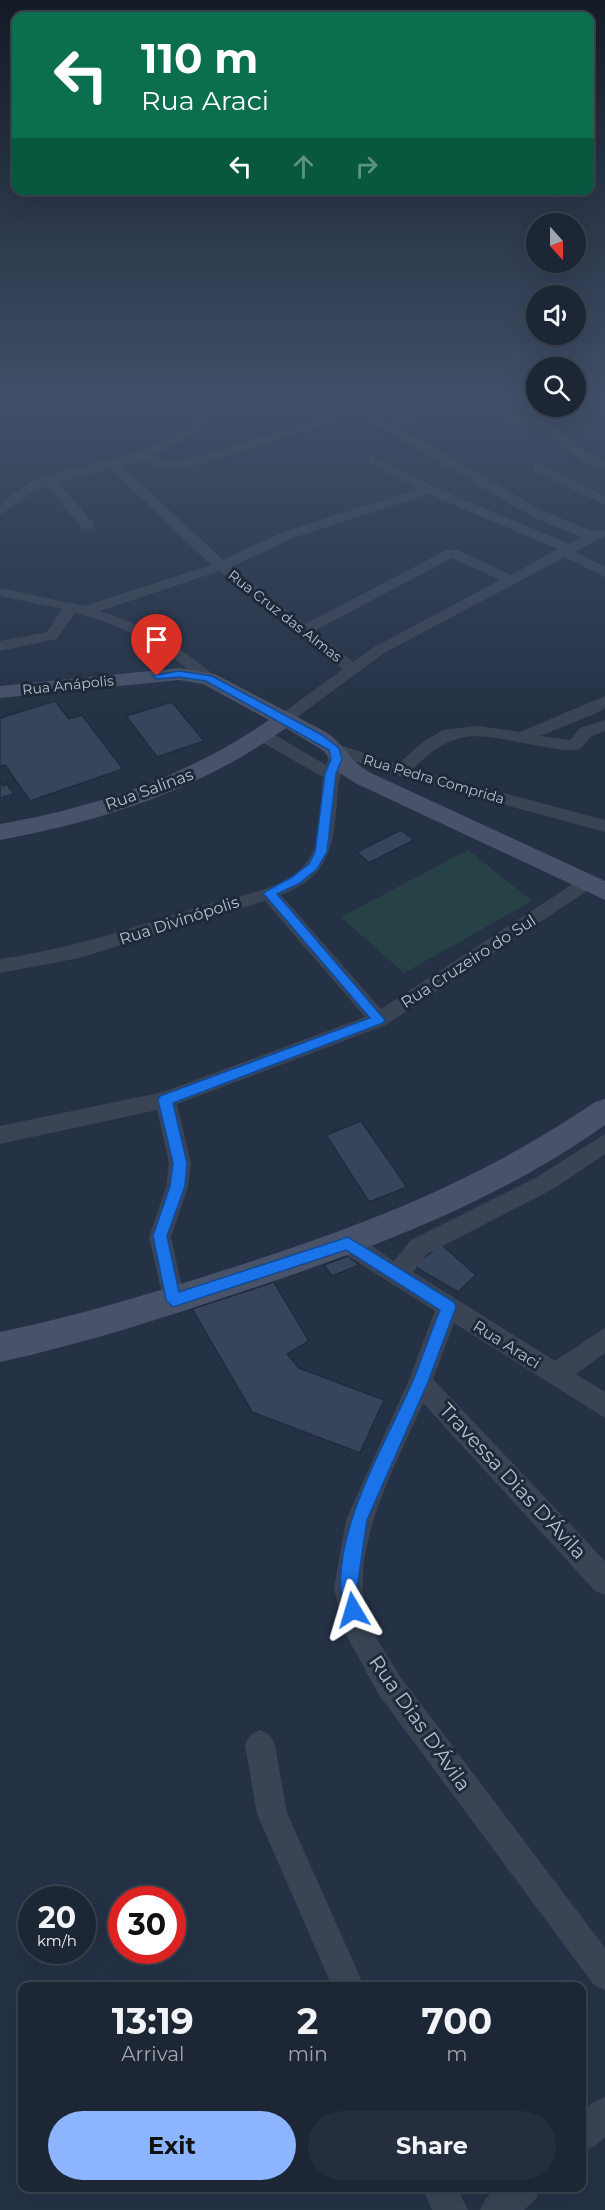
<!DOCTYPE html>
<meta charset="utf-8">
<style>
body{margin:0;font-family:Montserrat,sans-serif;background:#252e3c;color:#f1f3f6;height:100vh;display:flex;flex-direction:column;font-size:22px;white-space:nowrap}
*{box-sizing:border-box;margin:0}
p{font-size:20px;color:#a0a5ac}
.icon{flex:none;width:33px;height:33px;fill:none;stroke:currentColor;stroke-width:2;stroke-linecap:round;stroke-linejoin:round}
.map{position:relative;flex:1;overflow:hidden}
.drawer{position:absolute;left:18px;top:1982px;width:568px;height:210px;display:flex;flex-direction:column;background:#1c2634;border-radius:12px;box-shadow:0 6px 24px #0002,0 0 0 2px #3a434f}
.drawer>*{flex:none}
.guide{position:absolute;left:12px;top:12px;width:582px;height:183px;border-radius:12px;box-shadow:0 6px 24px #0002,0 0 0 2px #3a434f;background:#0b6e4f;color:#fff;overflow:hidden}
.needle{width:39px;rotate:159deg}
.buttons{position:absolute;left:526px;top:213px;display:grid;gap:12px}
.buttons a{display:grid;place-items:center;width:60px;height:60px;border-radius:50%;background:#1c2634;box-shadow:0 6px 24px #0002,0 0 0 2px #3a434f;font-size:30px}
.speed{position:absolute;left:18px;top:1886px;display:flex;gap:12px;font-size:30px;font-weight:700;text-align:center}
.speed>*{display:grid;place-content:center;width:78px;height:78px;border-radius:50%;background:#1c2634;box-shadow:0 6px 24px #0002,0 0 0 2px #3a434f;line-height:1}
.speed small{font-size:15px;font-weight:400}
.speed .limit{border:9px solid #d22;background:#fff;color:#111}
.pin{position:absolute;display:grid;place-items:center;width:51px;height:51px;color:#fff;margin:-62px -26px;border-radius:50% 50% 50% 0;rotate:-45deg;box-shadow:0 0 6px #0007}
.pin .icon{rotate:45deg}
.me{position:absolute;width:66px;margin:-33px;rotate:353deg;stroke-linejoin:round;filter:drop-shadow(0 0 4px #0008)}
.turn{display:flex;align-items:center;gap:21px;height:126px;padding:0 30px;font-size:27px}
.turn .icon{width:78px;height:78px;stroke-width:2.5}
.turn b{display:block;font-size:42px;line-height:51px}
.lanes{display:flex;align-items:center;height:57px;padding:0 30px;background:#0003;justify-content:center;gap:30px;direction:ltr}
.lanes .off{opacity:.35}
.eta{display:flex;justify-content:space-evenly;align-items:center;height:102px;text-align:center}
.eta b{font-size:36px;font-weight:700;line-height:42px}
.cta{display:flex;gap:12px;margin-top:auto;padding:12px 30px}
.cta a{flex:1;height:69px;border-radius:36px;background:#8cb4ff;color:#111;font-size:24px;font-weight:700;line-height:69px;text-align:center}
.cta a+a{background:#252e3c;color:#f1f3f6}
.map>svg:first-child{display:block}
</style>
<div class="map">
<svg width="605" height="2210" viewBox="0 0 605 2210">
<rect width="100%" height="100%" fill="#253246"/>
<path fill="#274246" d="M468,850L532,901L404,973L341,917Z"/>
<path fill="#37455c" stroke="#202b3c" stroke-width="1.5" d="M55,701L69,719L82,715L123,769L30,801L5,765L0,767V718Z
M172,702L204,741L157,757L126,716Z
M0,781L3,786L7,784L14,794L0,798Z
M401,830L414,840L369,863L357,852Z
M361,1121L407,1187L369,1202L326,1135Z
M441,1244L476,1275L458,1292L414,1266Z
M348,1256L359,1265L332,1276L324,1265Z
M274,1282L309,1341L287,1354L299,1368L384,1400L360,1453L252,1412L192,1309Z"/>
<g fill="none" stroke-linecap="round" stroke-linejoin="round">
<path fill="#3a4455" fill-rule="evenodd" d="M181,402H194L207,413L232,402H249L209,421L199,431L153,456L170,461L200,456L358,406L388,422L451,402H470L397,427L543,511L593,531L605,530V536L575,552L605,567V577L565,557L384,653L292,721L286,723L278,718L280,715L343,669L219,571L100,611C143,624 179,646 214,675L216,678L214,681C199,685 187,667 175,659C145,637 111,622 75,613L57,639L0,651V641L47,632L62,609L0,596V588L84,606L211,565L111,469L59,483L93,523V529H83L48,486L35,491L0,515V505C8,498 17,490 26,485C81,458 151,464 198,418ZM357,414L533,517L582,537L569,544L434,487L374,456L369,457V463L418,489L283,532L223,560L122,466L142,461L170,469L202,464ZM428,494L558,549L511,575L457,550H447L305,624L231,567L293,538ZM452,558L500,580L374,647L353,662L314,631Z
M474,402H490L517,416L545,420L591,455L605,462V471L581,461L537,426L510,422Z
M576,402H589L605,411V420L576,405Z
M539,464L605,496V505L534,471V465Z
M605,696V708L597,713L540,736L570,740L580,728L605,720V731L592,736L580,749C567,752 551,748 538,746C481,735 457,724 413,769L605,820V832L395,775L343,757C345,765 339,779 338,788C334,838 335,875 281,895L381,1009L582,878H594L597,882L594,886L386,1025L177,1104L191,1163L188,1187L171,1237L185,1300L181,1307L173,1310L165,1307L149,1237L166,1187L169,1163L157,1110L0,1144V1126L163,1092L365,1017L265,901L79,958L0,973V959C69,949 133,928 199,907C233,896 284,892 307,862C324,839 319,803 323,777L258,740L256,736L258,732H270L326,765L330,755L335,754L326,748L334,743L398,764L423,742L443,730L477,726L520,732Z
M605,1134V1154L553,1189L427,1254L413,1272L555,1361L605,1328V1353L576,1374L605,1392V1418L454,1323L433,1379L605,1561V1595L595,1591L423,1403C396,1466 342,1558 371,1627C378,1643 390,1659 399,1675L605,1948V1990L594,1985L379,1695L344,1631L334,1588L346,1520L408,1382L435,1311L340,1251L337,1244L340,1237C358,1231 379,1252 394,1261L411,1240L537,1177Z
M260,1730L270,1735L275,1745L287,1813L364,1986H332L257,1814L245,1745L250,1735Z
M605,2097V2137L594,2147L582,2152V2112L593,2102Z
M422,2187H457L468,2210H432Z
M498,2187H541L536,2199L524,2210H480L486,2198Z"/>
<path fill="#485268" fill-rule="evenodd" d="M179,668L215,674L326,732C345,745 350,762 371,773L605,881V900L355,783L337,771L324,751L286,728C200,790 102,821 0,840V824C97,807 188,776 269,720L203,684L179,680L0,698V686Z
M605,1099V1125C495,1203 371,1249 244,1291C163,1318 83,1344 0,1362V1332C77,1316 153,1293 228,1269C362,1226 478,1182 595,1102Z"/>
</g>
<linearGradient id="sky" x2="0" y2="1"><stop stop-color="#141c26"/><stop offset="0.56" stop-color="#404f68"/><stop offset="1" stop-color="#404f68" stop-opacity="0"/></linearGradient>
<rect width="605" height="712" fill="url(#sky)"/>
<path fill="#1a73e8" stroke="#114b97" stroke-width="1.5" d="M179,671L212,676L322,735L339,748L342,759L336,774L327,852L317,869L300,883L277,894L385,1020L383,1023L173,1103L187,1163L185,1186L167,1236L179,1292L348,1237L454,1302L456,1307L428,1382L367,1520L357,1588L362,1610L359,1616L353,1618L347,1616C320,1551 386,1443 412,1383C422,1359 430,1334 440,1310L346,1250L173,1307L166,1300L153,1236L170,1186L173,1163L158,1100L160,1096L370,1018L263,893L292,877L309,864L315,852L325,774L331,759L329,750L206,681L179,677L157,679L152,676Z"/>
<g text-anchor="middle" stroke-width="6" stroke-linejoin="round" paint-order="stroke">
<g font-size="14" fill="#b8bfce" stroke="#1e293a">
<text transform="translate(285 616) rotate(38)" y="5">Rua Cruz das Almas</text>
<text transform="translate(68 685) rotate(-6)" y="5">Rua Anápolis</text>
<text transform="translate(434 779) rotate(16)" y="5">Rua Pedra Comprida</text>
</g>
<g font-size="16" fill="#b8bfce" stroke="#1e293a">
<text transform="translate(149 789) rotate(-20)" y="6">Rua Salinas</text>
<text transform="translate(179 920) rotate(-18)" y="6">Rua Divinópolis</text>
<text transform="translate(468 961) rotate(-33)" y="6">Rua Cruzeiro do Sul</text>
<text transform="translate(507 1344) rotate(32)" y="6">Rua Araci</text>
</g>
<g font-size="20" fill="#b8bfce" stroke="#1e293a">
<text transform="translate(513 1481) rotate(47)" y="7">Travessa Dias D'Ávila</text>
<text transform="translate(420 1723) rotate(55)" y="7">Rua Dias D'Ávila</text>
</g>
</g>
</svg>
<div class="buttons">
<a><svg class="needle" viewBox="-14 -14 28 28"><path d="M0-13l5 13h-10z" fill="#e53935"/><path d="M0 13l5-13h-10z" fill="#a0a5ac"/></svg></a>
<a><svg class="icon" aria-label="sound" viewBox="0 0 24 24"><path d="M4 9h4l5-4v14l-5-4H4zM17 9q2 3 0 6"/></svg></a>
<a><svg class="icon" aria-label="search" viewBox="0 0 24 24"><circle cx="10" cy="10" r="6"/><path d="M15 15l6 6"/></svg></a>
</div>
<div class="speed"><div>20<small>km/h</small></div><div class="limit">30</div></div>
<div class="pin" style="left:157px;top:676px;background:#d93025"><svg class="icon" aria-label="arrive" viewBox="0 0 24 24"><path d="M6 21V4h12l-3 4 3 4H6"/></svg></div>
<svg class="me" style="left:353px;top:1610px" viewBox="-20 -20 40 40"><path d="M0-17L14 15 0 8-14 15z" fill="#1a73e8" stroke="#fff" stroke-width="4"/></svg>
<div class="guide">
<div class="turn"><svg class="icon" aria-label="left" viewBox="0 0 24 24"><path d="M17 20v-9H6M10 6l-5 5 5 5"/></svg><div><b>110 m</b>Rua Araci</div></div>
<div class="lanes"><svg class="icon" aria-label="left" viewBox="0 0 24 24"><path d="M17 20v-9H6M10 6l-5 5 5 5"/></svg><svg class="icon off" aria-label="ahead" viewBox="0 0 24 24"><path d="M12 20V5M6 11l6-6 6 6"/></svg><svg class="icon off" aria-label="right" viewBox="0 0 24 24"><path d="M7 20v-9h11M14 6l5 5-5 5"/></svg></div>
</div>
<section class="drawer">
<div class="eta">
<div><b>13:19</b><p>Arrival</p></div>
<div><b>2</b><p>min</p></div>
<div><b>700</b><p>m</p></div>
</div>
<div class="cta"><a>Exit</a><a>Share</a></div>
</section>
</div>
